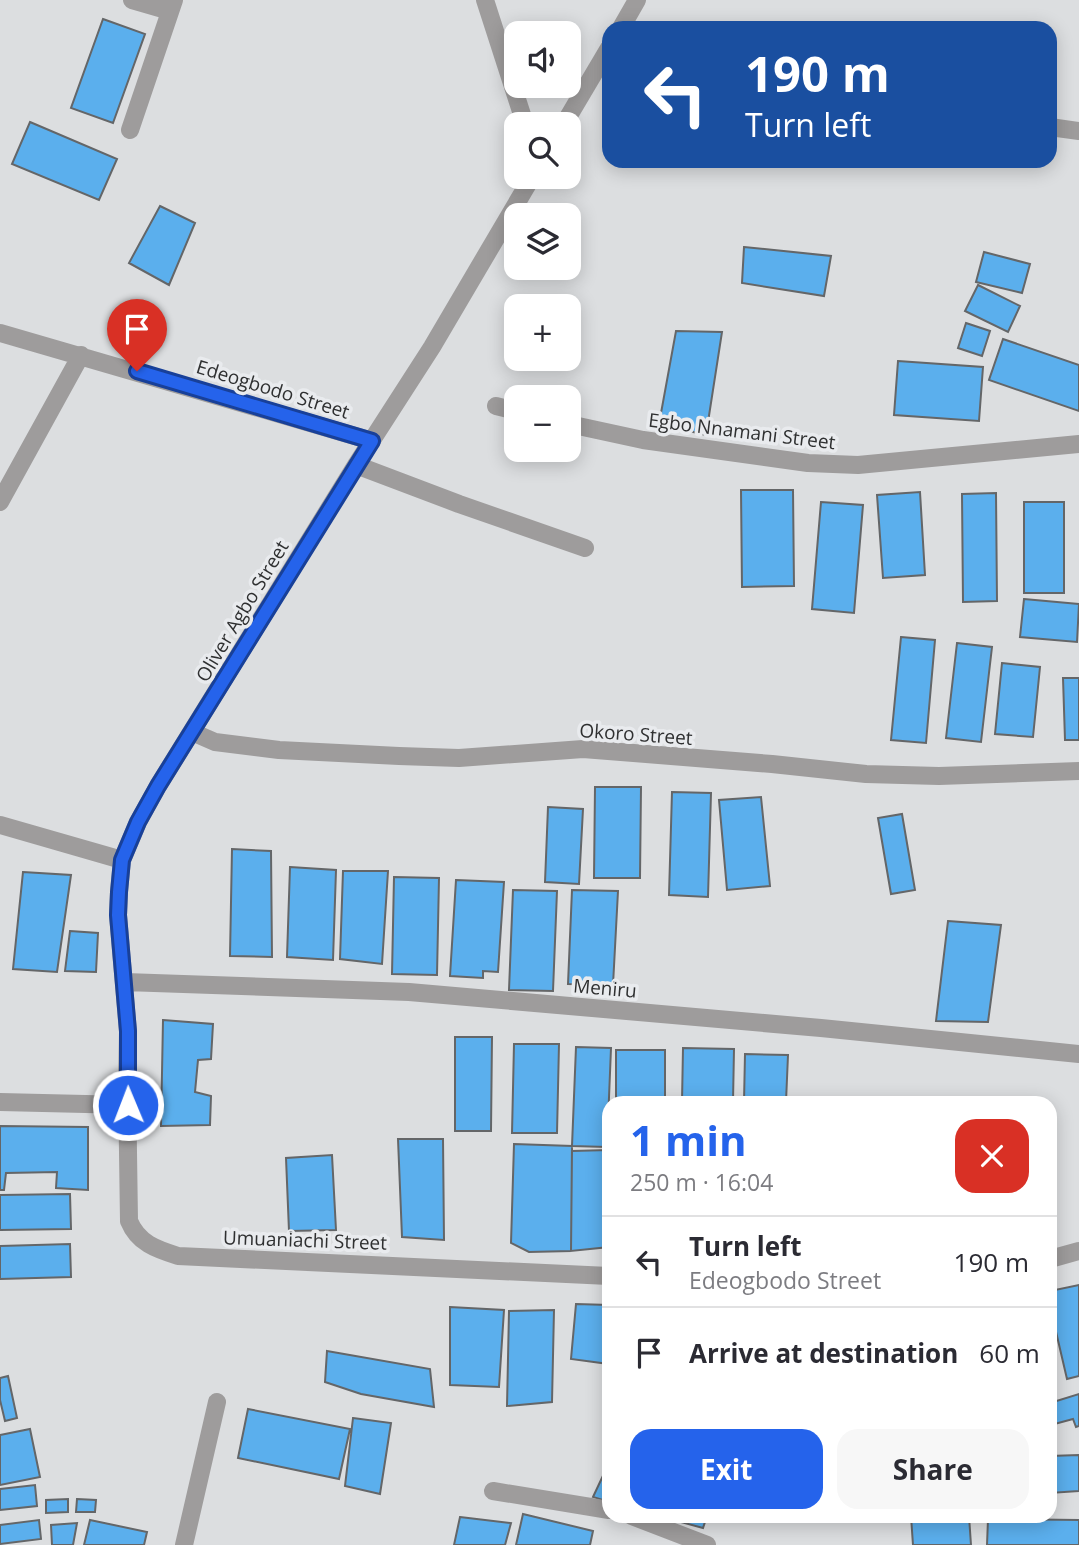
<!DOCTYPE html>
<meta charset="utf-8">
<style>
body{margin:0;font-family:"Open Sans",sans-serif;background:#f7f7f7;color:#2b2b33;height:100vh;display:flex;flex-direction:column;font-size:26px;white-space:nowrap}
*{box-sizing:border-box;margin:0}
p{font-size:23px;color:#7c7c81}
.icon{flex:none;width:38px;height:38px;fill:none;stroke:currentColor;stroke-width:2;stroke-linecap:round;stroke-linejoin:round}
.map{position:relative;flex:1;overflow:hidden}
.side{position:absolute;left:602px;top:1096px;width:455px;height:427px;display:flex;flex-direction:column;background:#fff;border-radius:21px;box-shadow:0 4px 18px #0003}
.side>*{flex:none}
.top-card{position:absolute;left:602px;top:21px;width:455px;height:147px;border-radius:21px;box-shadow:0 4px 18px #0003;background:#1a4fa0;color:#fff;overflow:hidden}
.buttons{position:absolute;left:504px;top:21px;display:grid;gap:14px}
.buttons a{display:grid;place-items:center;width:77px;height:77px;border-radius:14px;background:#fff;box-shadow:0 4px 18px #0003;font-size:35px}
.pin{position:absolute;display:grid;place-items:center;width:60px;height:60px;color:#fff;margin:-72px -30px;border-radius:50% 50% 50% 0;rotate:-45deg;box-shadow:0 0 7px #0007}
.pin .icon{rotate:45deg}
.me{position:absolute;width:77px;margin:-38px;rotate:359deg;stroke-linejoin:round;filter:drop-shadow(0 0 5px #0008)}
.turn{display:flex;align-items:center;gap:24px;height:147px;padding:0 28px;font-size:32px}
.turn .icon{width:91px;height:91px;stroke-width:2.5}
.turn b{display:block;font-size:49px;line-height:60px}
.round{display:grid;place-items:center;flex:none;width:74px;height:74px;border-radius:21px;background:#f7f7f7}
.overview{display:flex;align-items:center;justify-content:space-between;height:119px;padding:0 28px}
h1{font-size:42px;font-weight:700;line-height:52px;color:#2563eb}
.cta{display:flex;gap:14px;margin-top:auto;padding:14px 28px}
.cta a{flex:1;height:80px;border-radius:21px;background:#2563eb;color:#fff;font-size:28px;font-weight:700;line-height:80px;text-align:center}
.cta a+a{background:#f7f7f7;color:#2b2b33}
ul{padding:0;list-style:none}
li{display:flex;align-items:center;gap:21px;height:91px;padding:0 28px;border-top:2px solid #e1e1e2}
li div{flex:1}
li b{display:block;font-size:26px}
li em{font-style:normal}
.map>svg:first-child{display:block}
</style>
<div class="map">
<svg width="1079" height="1545" viewBox="0 0 1079 1545">
<rect width="100%" height="100%" fill="#dcdee0"/>
<path fill="#5bafed" stroke="#646668" stroke-width="2" d="M103,19L145,34L113,123L71,108Z
M30,122L117,159L99,200L12,164Z
M160,206L195,223L169,285L129,263Z
M744,247L831,256L824,296L742,283Z
M984,252L1030,264L1022,293L976,282Z
M978,285L1020,306L1008,332L965,311Z
M966,323L990,331L982,356L958,348Z
M676,331L722,332L706,435L659,424Z
M1003,339L1079,365V411L989,380Z
M898,361L983,367L979,421L894,415Z
M741,490H793L794,586L742,587Z
M920,492L925,575L883,578L877,495Z
M996,493L997,601L963,602L962,494Z
M821,502L863,505L854,613L812,609Z
M1024,502H1064V593H1024Z
M1024,599L1079,604L1077,642L1020,637Z
M901,637L935,640L926,743L891,740Z
M957,643L992,647L981,742L946,738Z
M1002,663L1040,667L1033,737L995,734Z
M1063,678H1079V740H1065Z
M595,787H641L640,878H594Z
M672,792L711,793L708,897L669,895Z
M761,797L770,886L727,890L719,800Z
M548,807L583,809L579,884L545,882Z
M902,814L915,890L891,894L878,818Z
M232,849L271,851L272,957L230,956Z
M290,867L336,870L333,960L287,957Z
M343,871H388L382,964L340,959Z
M23,872L71,875L57,972L13,969Z
M394,877L439,878L437,975L392,974Z
M456,880L504,882L498,972L483,971V978L450,976Z
M513,890L557,891L553,991L509,990Z
M572,890L618,891L613,985L568,984Z
M948,921L1001,925L988,1022L936,1021Z
M70,931L98,933L96,972L65,971Z
M163,1020L213,1024L211,1059L198,1060L195,1092L211,1096L210,1125L161,1126Z
M455,1037H492L491,1131H455Z
M514,1044H559L557,1133H512Z
M576,1047L611,1048L607,1147L572,1146Z
M683,1048L734,1049L733,1102H682Z
M616,1050H665V1102H616Z
M745,1054L788,1055L786,1102H744Z
M0,1126L88,1127V1190L56,1188L57,1172L6,1173L4,1190H0Z
M398,1139H443L444,1240L402,1237Z
M514,1144L572,1146L571,1251L529,1252L511,1243Z
M609,1150V1247L571,1251L572,1151Z
M332,1155L336,1230L289,1231L286,1158Z
M70,1194L71,1229L0,1230V1195Z
M70,1244L71,1277L0,1279V1246Z
M1079,1285V1376L1067,1379L1050,1306V1291Z
M576,1304L609,1305V1364L571,1359Z
M450,1307L504,1310L499,1387L450,1385Z
M554,1310L552,1402L507,1406L509,1311Z
M327,1351L430,1369L434,1407L361,1394L325,1382Z
M8,1376L17,1418L5,1421L0,1400V1378Z
M1079,1394V1426L1076,1427L1073,1419L1051,1425L1050,1403Z
M248,1409L350,1429L339,1479L238,1458Z
M353,1418L391,1423L380,1494L345,1486Z
M30,1429L40,1477L0,1485V1435Z
M1079,1455V1491L1050,1493V1456Z
M609,1463V1502L593,1497Z
M35,1485L37,1506L0,1510V1489Z
M68,1499V1512L46,1513V1500Z
M77,1499L96,1500L95,1512H76Z
M523,1514L593,1531L590,1545H516Z
M659,1516H707L703,1528Z
M911,1516H969L971,1545H913Z
M460,1517L511,1523L505,1545H454Z
M988,1519L1079,1520V1545H987Z
M39,1520L41,1539L0,1544V1525Z
M90,1520L147,1532L144,1545H84Z
M77,1523L73,1545H52L51,1525Z"/>
<g fill="none" stroke-linecap="round" stroke-linejoin="round">
<path stroke="#9e9c9c" stroke-width="18" d="M132,0L170,11
M485,0L525,124
M621,28L637,0
M564,124L609,48
M1050,127L1079,131
M130,130L174,0
M532,177L432,347L356,465L158,786L138,822L122,860L119,892L118,915L128,1032L127,1084L129,1221C138,1243 156,1249 178,1256L609,1276
M0,333L372,441
M496,406L516,411
M569,424L643,440L808,463L858,465L1079,444
M356,465L459,504L585,548
M0,502L81,355
M192,732L215,742L279,750L399,756L459,758L583,749L772,764L866,774L939,776L1079,771
M0,825L122,860
M125,982L409,992L821,1028L1079,1054
M0,1102L128,1105
M1050,1259L1079,1251
M493,1491L609,1510
M632,1516L707,1545
M184,1545L217,1402"/>
</g>
<g fill="none" stroke-linecap="round" stroke-linejoin="round">
<g stroke="#184099" stroke-width="18">
<path id="route" d="M128,1105V1031L118,915L119,892L122,860L138,822L158,786L372,441L137,371"/>
</g>
<use href="#route" stroke="#2563eb" stroke-width="12"/>
</g>
<g text-anchor="middle" stroke-width="7" stroke-linejoin="round" paint-order="stroke">
<g font-size="19" fill="#2f3031" stroke="#e9ebee">
<text transform="translate(273 389) rotate(17)" y="7">Edeogbodo Street</text>
<text transform="translate(742 431) rotate(7)" y="7">Egbo Nnamani Street</text>
<text transform="translate(242 611) rotate(-59)" y="7">Oliver Agbo Street</text>
<text transform="translate(636 734) rotate(4)" y="7">Okoro Street</text>
<text transform="translate(605 988) rotate(5)" y="7">Meniru</text>
<text transform="translate(305 1240) rotate(2)" y="7">Umuaniachi Street</text>
</g>
</g>
</svg>
<div class="buttons">
<a><svg class="icon" aria-label="sound" viewBox="0 0 24 24"><path d="M4 9h4l5-4v14l-5-4H4zM17 9q2 3 0 6"/></svg></a>
<a><svg class="icon" aria-label="search" viewBox="0 0 24 24"><circle cx="10" cy="10" r="6"/><path d="M15 15l6 6"/></svg></a>
<a><svg class="icon" aria-label="layers" viewBox="0 0 24 24"><path d="M12 4l9 5-9 5-9-5zM3 14l9 5 9-5"/></svg></a>
<a>+</a>
<a>−</a>
</div>
<div class="pin" style="left:137px;top:371px;background:#d93025"><svg class="icon" aria-label="arrive" viewBox="0 0 24 24"><path d="M6 21V4h12l-3 4 3 4H6"/></svg></div>
<svg class="me" style="left:128px;top:1105px" viewBox="-20 -20 40 40"><circle r="17" fill="#2563eb" stroke="#fff" stroke-width="3"/><path d="M0-11L8 9 0 5-8 9z" fill="#fff"/></svg>
<div class="top-card">
<div class="turn"><svg class="icon" aria-label="left" viewBox="0 0 24 24"><path d="M17 20v-9H6M10 6l-5 5 5 5"/></svg><div><b>190 m</b>Turn left</div></div>
</div>
<section class="side">
<div class="overview"><div><h1>1 min</h1><p>250 m · 16:04</p></div><a class="round" style="background:#d93025;color:#fff"><svg class="icon" aria-label="close" viewBox="0 0 24 24"><path d="M6 6l12 12M18 6L6 18"/></svg></a></div>
<ul>
<li><svg class="icon" aria-label="left" viewBox="0 0 24 24"><path d="M17 20v-9H6M10 6l-5 5 5 5"/></svg><div><b>Turn left</b><p>Edeogbodo Street</p></div><em>190 m</em></li>
<li><svg class="icon" aria-label="arrive" viewBox="0 0 24 24"><path d="M6 21V4h12l-3 4 3 4H6"/></svg><div><b>Arrive at destination</b></div><em>60 m</em></li>
</ul>
<div class="cta"><a>Exit</a><a>Share</a></div>
</section>
</div>
